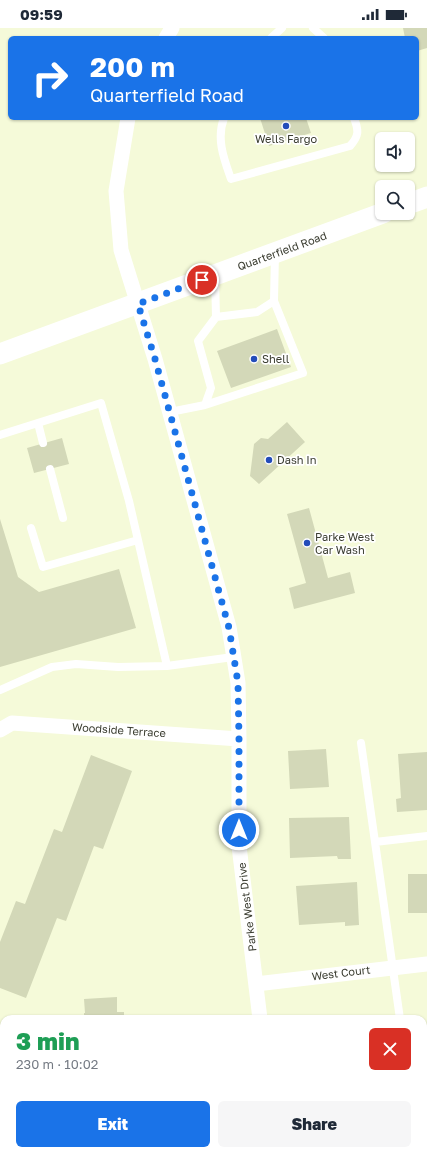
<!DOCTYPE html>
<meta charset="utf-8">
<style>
body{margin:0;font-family:"Golos Text",sans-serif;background:#f6f6f7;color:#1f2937;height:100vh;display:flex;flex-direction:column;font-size:15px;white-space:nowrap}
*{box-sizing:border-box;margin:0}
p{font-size:13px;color:#747a83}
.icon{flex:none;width:22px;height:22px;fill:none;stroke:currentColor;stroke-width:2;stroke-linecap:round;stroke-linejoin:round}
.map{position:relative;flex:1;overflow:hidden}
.panel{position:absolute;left:0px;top:987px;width:427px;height:140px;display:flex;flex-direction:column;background:#fff;border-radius:12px 12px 0 0;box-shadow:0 1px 3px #0004}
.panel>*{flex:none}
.banner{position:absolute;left:8px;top:8px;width:411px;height:84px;border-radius:6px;box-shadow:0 1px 3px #0004;background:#1a73e8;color:#fff;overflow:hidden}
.tools{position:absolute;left:375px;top:104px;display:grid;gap:8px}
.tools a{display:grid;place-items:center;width:40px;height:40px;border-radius:6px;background:#fff;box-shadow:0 1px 3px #0004;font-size:20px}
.pin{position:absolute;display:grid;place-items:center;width:34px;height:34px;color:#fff;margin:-17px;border:2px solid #fff;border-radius:50%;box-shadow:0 1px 4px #0007}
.me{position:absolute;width:44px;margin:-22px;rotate:0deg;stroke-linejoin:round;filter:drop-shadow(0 0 3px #0008)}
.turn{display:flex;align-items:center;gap:14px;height:84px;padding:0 16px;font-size:18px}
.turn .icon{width:52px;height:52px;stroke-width:2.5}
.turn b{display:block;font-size:28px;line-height:34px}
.round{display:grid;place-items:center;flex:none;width:42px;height:42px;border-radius:6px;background:#f6f6f7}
.headline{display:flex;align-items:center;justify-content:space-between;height:68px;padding:0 16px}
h1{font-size:24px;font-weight:800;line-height:30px;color:#1e9e55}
.cta{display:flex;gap:8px;margin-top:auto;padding:8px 16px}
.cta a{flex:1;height:46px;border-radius:6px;background:#1a73e8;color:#fff;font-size:16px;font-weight:800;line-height:46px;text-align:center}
.cta a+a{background:#f6f6f7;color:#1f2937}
.status{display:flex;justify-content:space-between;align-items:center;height:28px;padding:0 20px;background:#fff;direction:ltr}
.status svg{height:11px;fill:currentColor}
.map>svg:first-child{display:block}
</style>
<div class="status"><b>09:59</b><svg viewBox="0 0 49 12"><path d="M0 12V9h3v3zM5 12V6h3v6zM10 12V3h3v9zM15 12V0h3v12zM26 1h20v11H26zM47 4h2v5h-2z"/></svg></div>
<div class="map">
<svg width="427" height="1127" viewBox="0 0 427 1127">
<rect width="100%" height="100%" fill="#f5fad9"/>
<path fill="#d3d8b8" d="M403,0H427V20L417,23V10H405Z
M260,90H306L311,105L269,118Z
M277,301L291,339L231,360L217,323Z
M287,394L305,414L259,456L250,448L254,416L261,410L268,411Z
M62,410L69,436L34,445L27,420Z
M309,480L328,550L350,544L355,565L294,581L289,560L306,555L287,486Z
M0,491L18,549L39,564L119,541L136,600L0,639Z
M326,721L329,759L290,761L288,723Z
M427,724V782L397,784L396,771L401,770L398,726Z
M91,727L132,743L103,821L94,818L66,893L57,890L26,970L0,960V914L16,873L25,876L54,801L62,804Z
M349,789L351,831H338L337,828L290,830L289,790Z
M408,846H427V885H408Z
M357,854L359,897L345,898V894L299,897L296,858Z
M117,969V984H124V991H84V985H85L84,971Z
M423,1056H427V1116H423Z"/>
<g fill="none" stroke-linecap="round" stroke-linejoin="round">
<path stroke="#fff" stroke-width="8" d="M313,0L324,10
M271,10L282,0
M224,90C216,111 224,131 231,151L350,118C359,108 359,103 354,90
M216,289L257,284L274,273L275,225
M205,377L303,345L274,273
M170,384L205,377L211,360L198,313L216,289L215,248
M38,395L43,415
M0,407L101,375L129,473L167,638
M50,441L63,490
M31,500L43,539L138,512
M0,662L52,639L76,636L118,639L167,638L233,629
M361,715L400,991
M375,814L427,808
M423,1033H427"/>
<path stroke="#fff" stroke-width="15" d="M166,10L172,0
M128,90L116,163L121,222L155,331L229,599L238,655L239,711V818L260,991
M0,702L12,695L239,711
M256,956L427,936
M276,1123V1127"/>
<path stroke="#fff" stroke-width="21" d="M408,176L427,169
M0,326L383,185"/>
</g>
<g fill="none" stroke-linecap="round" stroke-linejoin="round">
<path stroke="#1a73e8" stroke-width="7" stroke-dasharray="0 12.6" d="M202,252L138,276L155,331L229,600L238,655L239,711V802"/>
</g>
<g fill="#234cba" stroke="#fff" stroke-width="1.5">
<circle cx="286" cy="98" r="4"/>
<circle cx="254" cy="331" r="4"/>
<circle cx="269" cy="432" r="4"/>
<circle cx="307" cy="515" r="4"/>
</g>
<g text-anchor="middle" stroke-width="3.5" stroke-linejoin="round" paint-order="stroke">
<g font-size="11" fill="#3a3c30" stroke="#fff" text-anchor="start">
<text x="286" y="115" text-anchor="middle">Wells Fargo</text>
<text x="262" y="335">Shell</text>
<text x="277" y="436">Dash In</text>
<text x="315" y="513">Parke West<tspan x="315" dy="13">Car Wash</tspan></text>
</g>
<g font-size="11" fill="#3a3c30" stroke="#fff">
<text transform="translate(282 223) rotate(-20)" y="4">Quarterfield Road</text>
<text transform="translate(119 702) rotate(4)" y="4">Woodside Terrace</text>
<text transform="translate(247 879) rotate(-97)" y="4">Parke West Drive</text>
<text transform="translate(341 945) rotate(-7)" y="4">West Court</text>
</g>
</g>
</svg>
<div class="tools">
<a><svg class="icon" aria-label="sound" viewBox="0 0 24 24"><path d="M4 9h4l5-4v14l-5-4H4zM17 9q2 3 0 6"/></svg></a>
<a><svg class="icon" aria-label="search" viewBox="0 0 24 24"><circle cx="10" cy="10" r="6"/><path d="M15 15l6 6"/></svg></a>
</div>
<div class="pin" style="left:202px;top:252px;background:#d93025"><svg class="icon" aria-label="arrive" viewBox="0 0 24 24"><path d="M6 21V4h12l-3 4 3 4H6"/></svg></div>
<svg class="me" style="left:239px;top:802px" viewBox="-20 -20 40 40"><circle r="17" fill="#1a73e8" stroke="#fff" stroke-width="3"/><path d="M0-11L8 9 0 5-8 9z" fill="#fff"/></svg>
<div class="banner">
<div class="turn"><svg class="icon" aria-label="right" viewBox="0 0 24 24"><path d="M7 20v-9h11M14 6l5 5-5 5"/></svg><div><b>200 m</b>Quarterfield Road</div></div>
</div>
<section class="panel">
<div class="headline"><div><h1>3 min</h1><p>230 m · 10:02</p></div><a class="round" style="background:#d93025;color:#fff"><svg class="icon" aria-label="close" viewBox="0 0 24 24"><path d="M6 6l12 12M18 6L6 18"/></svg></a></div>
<div class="cta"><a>Exit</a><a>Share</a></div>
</section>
</div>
